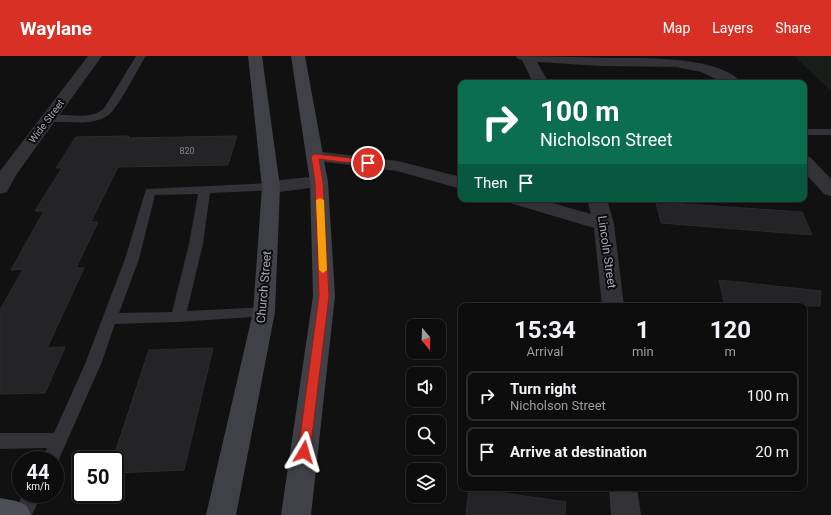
<!DOCTYPE html>
<style>
body{margin:0;font-family:Roboto,sans-serif;background:#1b1b1c;color:#f1f3f6;height:100vh;display:flex;flex-direction:column;font-size:15px;white-space:nowrap}
*{box-sizing:border-box;margin:0}
p{font-size:13px;color:#9a9c9e}
.icon{flex:none;width:22px;height:22px;fill:none;stroke:currentColor;stroke-width:2;stroke-linecap:round;stroke-linejoin:round}
.map{position:relative;flex:1;overflow:hidden}
.drawer{position:absolute;left:458px;top:247px;width:349px;height:188px;display:flex;flex-direction:column;background:#0d0d0e;border-radius:8px;box-shadow:0 1px 3px #0004,0 0 0 1px #2d2d2e}
.drawer>*{flex:none}
.top-card{position:absolute;left:458px;top:24px;width:349px;height:122px;border-radius:8px;box-shadow:0 1px 3px #0004,0 0 0 1px #2d2d2e;background:#0b6e4f;color:#fff;overflow:hidden}
.needle{width:26px;rotate:161deg}
.fabs{position:absolute;left:406px;top:263px;display:grid;gap:8px}
.fabs a{display:grid;place-items:center;width:40px;height:40px;border-radius:8px;background:#0d0d0e;box-shadow:0 1px 3px #0004,0 0 0 1px #2d2d2e;font-size:20px}
.speed{position:absolute;left:12px;top:395px;display:flex;gap:8px;font-size:20px;font-weight:700;text-align:center}
.speed>*{display:grid;place-content:center;width:52px;height:52px;border-radius:50%;background:#0d0d0e;box-shadow:0 1px 3px #0004,0 0 0 1px #2d2d2e;line-height:1}
.speed small{font-size:10px;font-weight:400}
.speed .limit{border:2px solid #111;border-radius:6px;background:#fff;color:#111}
.pin{position:absolute;display:grid;place-items:center;width:34px;height:34px;color:#fff;margin:-17px;border:2px solid #fff;border-radius:50%;box-shadow:0 1px 4px #0007}
.me{position:absolute;width:44px;margin:-22px;rotate:7deg;stroke-linejoin:round;filter:drop-shadow(0 0 3px #0008)}
.turn{display:flex;align-items:center;gap:14px;height:84px;padding:0 16px;font-size:18px}
.turn .icon{width:52px;height:52px;stroke-width:2.5}
.turn b{display:block;font-size:28px;line-height:34px}
.then{display:flex;align-items:center;height:38px;padding:0 16px;background:#0003;gap:8px;font-size:15px}
.eta{display:flex;justify-content:space-evenly;align-items:center;height:68px;text-align:center}
.eta b{font-size:24px;font-weight:700;line-height:28px}
ul{padding:0;list-style:none}
li{display:flex;align-items:center;gap:12px;height:50px;margin:0 8px 6px;padding:0 8px;border:2px solid #2d2d2e;border-radius:8px}
li div{flex:1}
li b{display:block;font-size:15px}
li em{font-style:normal}
header{display:flex;align-items:center;gap:24px;box-sizing:border-box;height:56px;padding:0 20px;background:#d93025;color:#fff}
header strong{font-size:19px}
nav{display:flex;gap:22px;margin-inline-start:auto;font-size:14px}
.map>svg:first-child{display:block}
</style>
<header>
<strong>Waylane</strong>
<nav><a>Map</a><a>Layers</a><a>Share</a></nav>
</header>
<div class="map">
<svg width="831" height="459" viewBox="0 0 831 459">
<rect width="100%" height="100%" fill="#111112"/>
<path fill="#181d19" d="M794,0H831V35Z"/>
<path fill="#242426" stroke="#2c2b2e" d="M129,80L128,82L237,80L228,109L118,111L91,166H98L76,212H84L47,292L65,291L45,337L0,338V254L23,213L11,214L44,155H35L62,112H56L76,81Z
M656,146L802,156L812,179L661,167Z
M719,224L821,235L820,250H725Z
M213,292L184,414L115,417V397L149,294Z
M469,432L566,446L565,459H466Z"/>
<g fill="none" stroke-linecap="round" stroke-linejoin="round">
<path fill="#323237" fill-rule="evenodd" d="M136,0H146C138,12 117,55 107,60C96,67 80,67 67,66C61,66 48,67 44,62C53,52 90,69 105,51Z
M804,73H831V79H804Z
M271,127L275,128L277,131L275,134L210,137L203,188L187,255L264,251L269,252L271,256L269,260L178,266L115,268L101,308L56,410H55V404H41L47,392L0,393V377H54L85,308L125,203L146,133ZM198,138L189,188L172,256L119,257L139,203L155,139Z
M23,438H42L32,459H13Z"/>
<path fill="#323237" fill-rule="evenodd" d="M88,0H102L16,119L7,136L0,138V115Z
M516,0C547,0 579,1 610,2C643,2 721,0 742,27H724L701,16L676,11L601,10L537,6L549,27H533L522,4L518,3Z
M315,95L398,105L461,121V133L397,115L309,104L306,100L309,96Z
M804,100L810,101L831,123V140L824,138L804,116Z
M319,120L326,122L328,126L326,130L271,137L264,135L262,131L264,127L271,125Z
M507,143H538L591,158L587,143H607L614,168L624,250H602L594,172L510,147Z
M609,432H637L641,459H611Z"/>
<path fill="#404147" fill-rule="evenodd" d="M248,0H262L280,131L275,256L236,459H206L253,256L262,131Z
M291,0H305L328,126L335,240L311,459H281L313,240L310,126Z"/>
<path fill="#4e4f56" fill-rule="evenodd" d="M0,442L16,445L26,449L31,459H0Z"/>
</g>
<path fill="#d93025" stroke="#8d1f18" d="M315,98L368,104L371,107L368,109L319,103L323,126L329,240L310,396L308,400L304,401L300,400L298,396L319,240L315,126L311,100Z"/>
<path fill="#f59e0b" d="M320,142L324,144L327,214L323,217L319,214L316,144Z"/>
<g text-anchor="middle" stroke-width="4" stroke-linejoin="round" paint-order="stroke">
<g font-size="9" fill="#82848f">
<text x="187" y="98">820</text>
</g>
<g font-size="10" fill="#a3a5b3" stroke="#0c0c0d">
<text transform="translate(46 65) rotate(-53)" y="4">Wide Street</text>
</g>
<g font-size="12" fill="#a3a5b3" stroke="#0c0c0d">
<text transform="translate(607 196) rotate(82)" y="4">Lincoln Street</text>
<text transform="translate(264 231) rotate(-85)" y="4">Church Street</text>
</g>
</g>
</svg>
<div class="fabs">
<a><svg class="needle" viewBox="-14 -14 28 28"><path d="M0-13l5 13h-10z" fill="#e53935"/><path d="M0 13l5-13h-10z" fill="#9a9c9e"/></svg></a>
<a><svg class="icon" aria-label="sound" viewBox="0 0 24 24"><path d="M4 9h4l5-4v14l-5-4H4zM17 9q2 3 0 6"/></svg></a>
<a><svg class="icon" aria-label="search" viewBox="0 0 24 24"><circle cx="10" cy="10" r="6"/><path d="M15 15l6 6"/></svg></a>
<a><svg class="icon" aria-label="layers" viewBox="0 0 24 24"><path d="M12 4l9 5-9 5-9-5zM3 14l9 5 9-5"/></svg></a>
</div>
<div class="speed"><div>44<small>km/h</small></div><div class="limit">50</div></div>
<div class="pin" style="left:368px;top:107px;background:#d93025"><svg class="icon" aria-label="arrive" viewBox="0 0 24 24"><path d="M6 21V4h12l-3 4 3 4H6"/></svg></div>
<svg class="me" style="left:304px;top:396px" viewBox="-20 -20 40 40"><path d="M0-17L14 15 0 8-14 15z" fill="#d93025" stroke="#fff" stroke-width="4"/></svg>
<div class="top-card">
<div class="turn"><svg class="icon" aria-label="right" viewBox="0 0 24 24"><path d="M7 20v-9h11M14 6l5 5-5 5"/></svg><div><b>100 m</b>Nicholson Street</div></div>
<div class="then">Then<svg class="icon" aria-label="arrive" viewBox="0 0 24 24"><path d="M6 21V4h12l-3 4 3 4H6"/></svg></div>
</div>
<section class="drawer">
<div class="eta">
<div><b>15:34</b><p>Arrival</p></div>
<div><b>1</b><p>min</p></div>
<div><b>120</b><p>m</p></div>
</div>
<ul>
<li><svg class="icon" aria-label="right" viewBox="0 0 24 24"><path d="M7 20v-9h11M14 6l5 5-5 5"/></svg><div><b>Turn right</b><p>Nicholson Street</p></div><em>100 m</em></li>
<li><svg class="icon" aria-label="arrive" viewBox="0 0 24 24"><path d="M6 21V4h12l-3 4 3 4H6"/></svg><div><b>Arrive at destination</b></div><em>20 m</em></li>
</ul>
</section>
</div>
